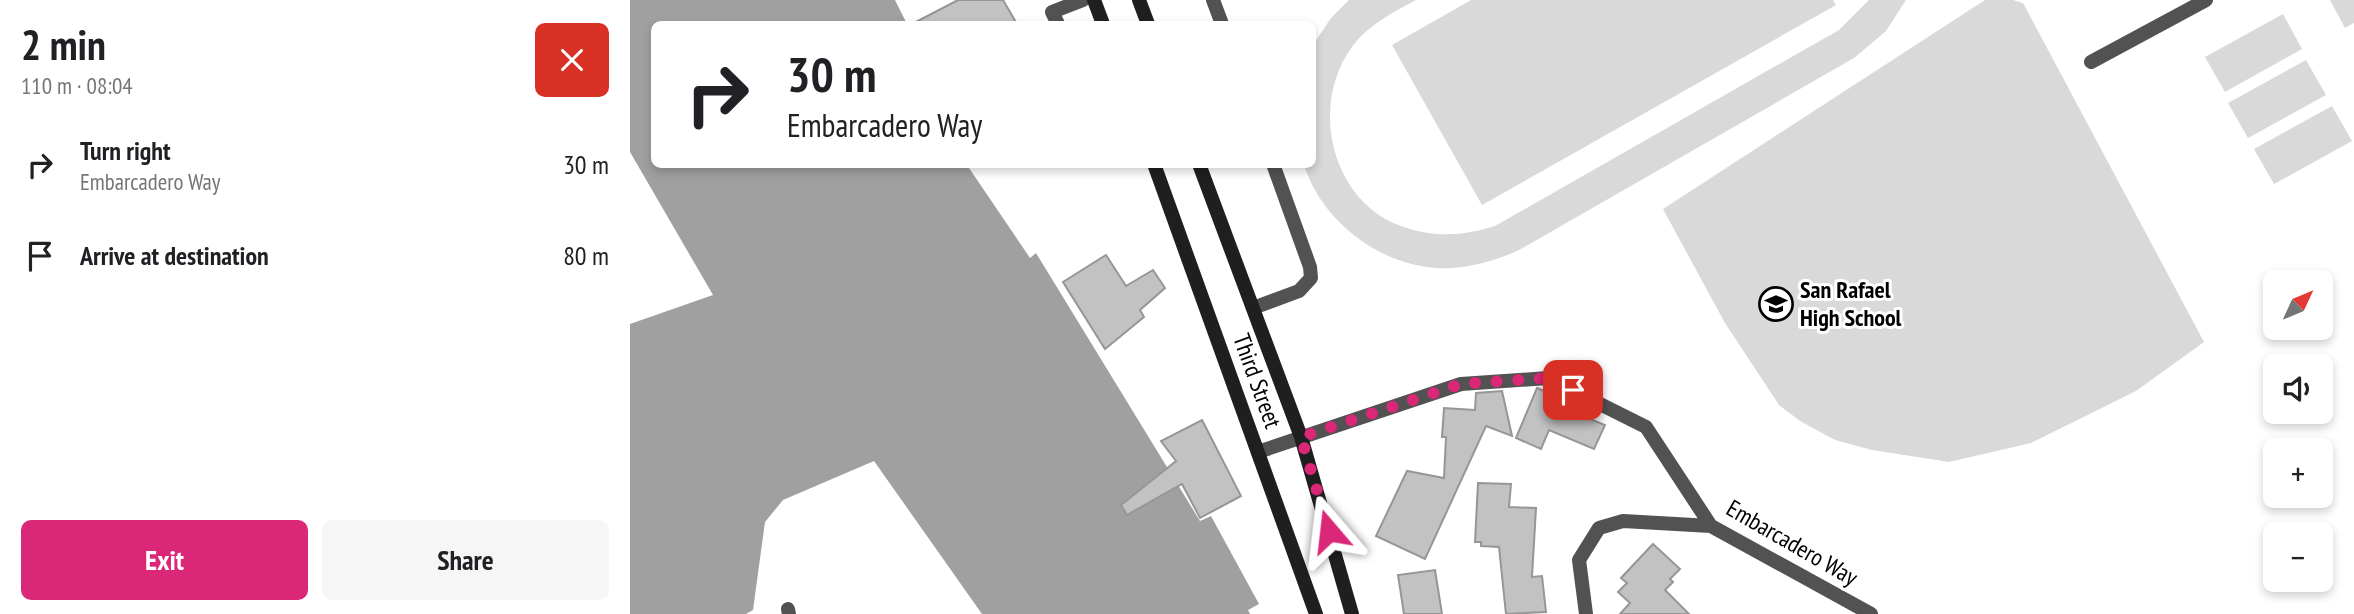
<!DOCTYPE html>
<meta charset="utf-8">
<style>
body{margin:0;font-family:"PT Sans Narrow",sans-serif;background:#f6f6f6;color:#202124;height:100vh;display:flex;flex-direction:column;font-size:26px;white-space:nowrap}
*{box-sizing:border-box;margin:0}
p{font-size:23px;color:#757577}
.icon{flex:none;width:38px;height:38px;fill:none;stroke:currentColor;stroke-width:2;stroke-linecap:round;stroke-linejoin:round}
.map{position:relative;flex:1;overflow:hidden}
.panel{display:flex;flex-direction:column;background:#fff;width:630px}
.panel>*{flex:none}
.guide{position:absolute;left:21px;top:21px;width:665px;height:147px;border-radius:10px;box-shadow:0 4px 10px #0003;background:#fff;color:#202124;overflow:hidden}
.needle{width:46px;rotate:46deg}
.controls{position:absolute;left:1633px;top:270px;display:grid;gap:14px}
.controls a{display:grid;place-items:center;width:70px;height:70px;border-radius:10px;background:#fff;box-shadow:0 4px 10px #0003;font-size:35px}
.pin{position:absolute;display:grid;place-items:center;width:60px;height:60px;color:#fff;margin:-30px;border-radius:14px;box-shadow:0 4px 10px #0006}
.me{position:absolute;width:77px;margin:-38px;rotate:343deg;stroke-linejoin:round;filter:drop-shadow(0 0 5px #0008)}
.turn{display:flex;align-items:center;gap:24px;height:147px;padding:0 21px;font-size:32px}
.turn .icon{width:91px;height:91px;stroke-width:2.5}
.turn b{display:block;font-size:49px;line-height:60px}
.round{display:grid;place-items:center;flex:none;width:74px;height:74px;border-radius:10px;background:#f6f6f6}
.overview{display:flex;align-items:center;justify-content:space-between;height:119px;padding:0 21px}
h1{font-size:42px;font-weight:700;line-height:52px}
.primary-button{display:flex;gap:14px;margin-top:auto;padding:14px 21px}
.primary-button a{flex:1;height:80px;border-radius:10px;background:#db2777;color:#fff;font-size:28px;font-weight:700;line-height:80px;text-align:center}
.primary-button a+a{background:#f6f6f6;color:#202124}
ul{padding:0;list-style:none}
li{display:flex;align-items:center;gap:21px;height:91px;padding:0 21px}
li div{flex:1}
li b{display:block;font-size:26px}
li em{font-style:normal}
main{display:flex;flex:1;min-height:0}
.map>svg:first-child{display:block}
</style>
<main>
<section class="panel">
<div class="overview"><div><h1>2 min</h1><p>110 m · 08:04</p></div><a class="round" style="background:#d93025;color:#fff"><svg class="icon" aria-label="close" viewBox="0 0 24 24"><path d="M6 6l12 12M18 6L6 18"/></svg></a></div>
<ul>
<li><svg class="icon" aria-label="right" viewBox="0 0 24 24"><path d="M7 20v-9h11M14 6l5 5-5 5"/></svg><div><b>Turn right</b><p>Embarcadero Way</p></div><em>30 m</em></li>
<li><svg class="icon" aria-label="arrive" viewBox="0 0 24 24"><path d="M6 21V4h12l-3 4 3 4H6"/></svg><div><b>Arrive at destination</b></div><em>80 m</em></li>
</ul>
<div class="primary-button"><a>Exit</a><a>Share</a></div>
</section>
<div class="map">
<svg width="1724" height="614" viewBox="0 0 1724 614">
<rect width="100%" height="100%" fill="#fff"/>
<path fill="#d9d9d9" d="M719,0H786C762,13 738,25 722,47C679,105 701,201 771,226C804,238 833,236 865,226L1209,30L1239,0H1276L1256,31L1224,58L889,250C867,260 846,266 822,268C758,272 693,225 674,165L682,164L683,45L701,18Z
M841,0H1203L1206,5L852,205L762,45Z
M1355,0H1383L1393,3L1574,342L1506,391L1401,443L1319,462L1242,450L1205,440L1170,421L1149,405L1095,323L1033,209Z
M1700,0H1724V23L1715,28Z
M1653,14L1672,49L1595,92L1575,57Z
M1676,60L1696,95L1618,138L1598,103Z
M1702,106L1722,141L1644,184L1624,149Z"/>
<path fill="#a0a0a0" d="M0,0H265L277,24H24V164L337,165L400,258L406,253L570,521L581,516L629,604L618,610L620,614H352L244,461L153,500L135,522L123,610L116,614H0V324L83,295L0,152Z"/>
<path fill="#c2c2c2" stroke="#969696" stroke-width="2" d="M328,0H373L387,24H282Z
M476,255L496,286L523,270L535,288L510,310L514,317L475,349L433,282Z
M907,388L953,407L950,415L975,425L964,449L919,430L911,449L886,438Z
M872,391L882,436L856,426L795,559L746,536L777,471L814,478L816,437H812L814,408L845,410L846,393Z
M572,420L611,496L570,518L552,484L497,515L491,505L546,461L531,441Z
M848,483L881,484L879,507L906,508L902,577L912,576L916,612L876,614L869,547L851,546V542H845Z
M1023,544L1050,569L1040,579L1043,582L1035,590L1059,614H990L1000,603L988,592L997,583L991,578Z
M805,570L812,614H774L768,575Z"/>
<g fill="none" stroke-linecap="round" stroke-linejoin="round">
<path stroke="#525252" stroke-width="14" d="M583,0L592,24
M428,24L422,12L453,0
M1461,62L1576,0
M623,308L669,291L681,278L680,267L643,164"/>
<path stroke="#525252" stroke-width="14" d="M628,452L831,384L918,378L1016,427L1081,526L1241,614
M158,609L159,614
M956,614L949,560L969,528L993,521L1081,526"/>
<path stroke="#1f1f1f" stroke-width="14" d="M464,0L473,24
M509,0L518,24
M524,164L686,614
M569,164L671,437L722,614"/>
</g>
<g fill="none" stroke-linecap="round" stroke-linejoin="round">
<path stroke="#db2777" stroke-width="12" stroke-dasharray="0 21.6" d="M699,531L671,437L831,384L918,378L943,390"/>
</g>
<defs>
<g id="school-ring" transform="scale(1.75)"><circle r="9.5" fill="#fff" stroke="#000" stroke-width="1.5"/><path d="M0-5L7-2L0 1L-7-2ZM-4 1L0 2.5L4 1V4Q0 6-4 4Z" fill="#000"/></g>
</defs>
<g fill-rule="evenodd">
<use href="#school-ring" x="1146" y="304"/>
</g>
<g text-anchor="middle" stroke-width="6" stroke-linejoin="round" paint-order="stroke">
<g font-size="24" font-weight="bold" fill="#000" stroke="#fff" text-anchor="start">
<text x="1170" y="298">San Rafael<tspan x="1170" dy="28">High School</tspan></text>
</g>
<g font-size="24" fill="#000" stroke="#fff">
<text transform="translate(627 381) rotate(70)" y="8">Third Street</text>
<text transform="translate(1162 543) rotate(30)" y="8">Embarcadero Way</text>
</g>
</g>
</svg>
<div class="controls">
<a><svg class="needle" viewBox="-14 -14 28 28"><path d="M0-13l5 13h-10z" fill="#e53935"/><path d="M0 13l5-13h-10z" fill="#757577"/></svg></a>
<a><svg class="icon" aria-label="sound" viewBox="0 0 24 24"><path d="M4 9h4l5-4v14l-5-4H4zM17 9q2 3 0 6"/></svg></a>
<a>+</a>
<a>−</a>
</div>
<div class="pin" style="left:943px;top:390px;background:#d93025"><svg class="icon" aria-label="arrive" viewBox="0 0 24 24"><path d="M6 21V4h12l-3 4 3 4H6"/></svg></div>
<svg class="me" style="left:699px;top:531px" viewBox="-20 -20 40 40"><path d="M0-17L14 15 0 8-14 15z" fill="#db2777" stroke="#fff" stroke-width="4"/></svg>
<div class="guide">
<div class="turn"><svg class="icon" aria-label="right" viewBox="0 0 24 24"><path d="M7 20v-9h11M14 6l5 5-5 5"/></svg><div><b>30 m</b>Embarcadero Way</div></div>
</div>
</div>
</main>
